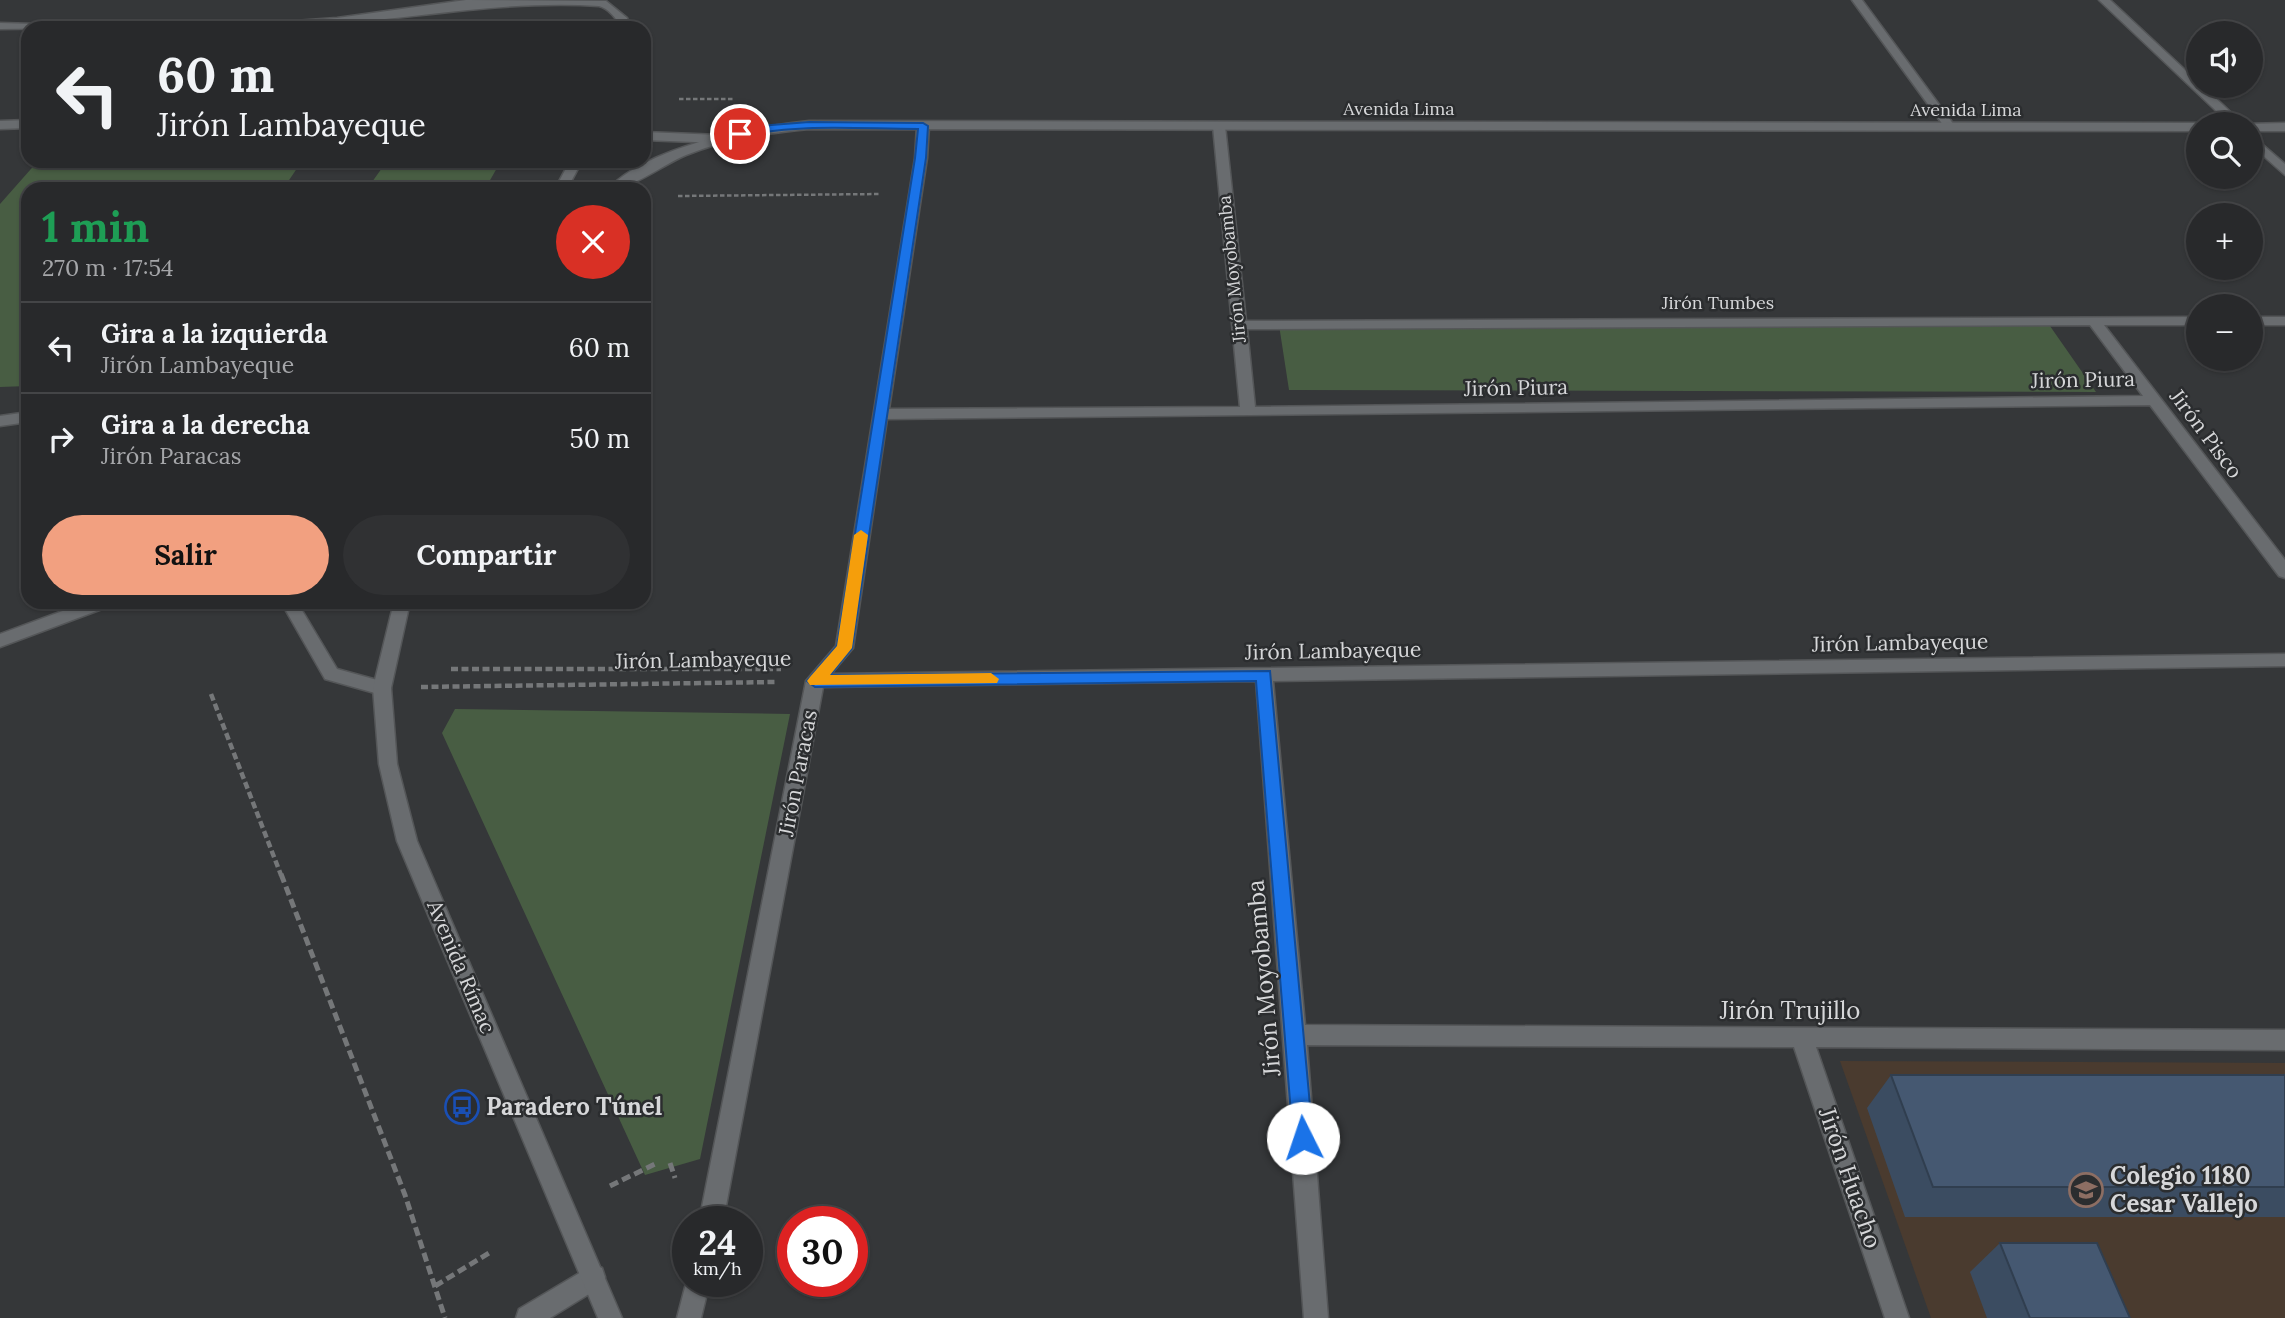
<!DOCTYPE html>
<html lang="es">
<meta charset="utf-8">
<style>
body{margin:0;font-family:Lora,serif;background:#303133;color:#f1f3f6;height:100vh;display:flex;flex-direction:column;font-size:26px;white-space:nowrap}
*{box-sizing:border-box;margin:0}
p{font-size:23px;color:#a5a6a9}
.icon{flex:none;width:38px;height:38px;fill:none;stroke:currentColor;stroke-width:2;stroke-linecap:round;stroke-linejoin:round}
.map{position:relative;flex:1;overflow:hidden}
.side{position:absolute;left:21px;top:182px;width:630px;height:427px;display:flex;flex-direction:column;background:#28292b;border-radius:21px;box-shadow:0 2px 5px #0004,0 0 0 2px #444547}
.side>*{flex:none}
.banner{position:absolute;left:21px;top:21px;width:630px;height:147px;border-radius:21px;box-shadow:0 2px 5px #0004,0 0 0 2px #444547;background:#28292b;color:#f1f3f6;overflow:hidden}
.buttons{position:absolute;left:2186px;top:21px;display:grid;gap:14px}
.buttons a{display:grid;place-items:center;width:77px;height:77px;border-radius:50%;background:#28292b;box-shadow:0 2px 5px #0004,0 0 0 2px #444547;font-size:35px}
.speed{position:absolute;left:672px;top:1206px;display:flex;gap:14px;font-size:35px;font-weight:700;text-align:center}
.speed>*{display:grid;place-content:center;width:91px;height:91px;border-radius:50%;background:#28292b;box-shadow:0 2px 5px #0004,0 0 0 2px #444547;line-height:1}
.speed small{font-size:18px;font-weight:400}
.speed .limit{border:10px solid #d22;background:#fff;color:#111}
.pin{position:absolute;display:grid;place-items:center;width:60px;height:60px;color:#fff;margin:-30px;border:4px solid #fff;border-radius:50%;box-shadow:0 2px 7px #0007}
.me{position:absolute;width:77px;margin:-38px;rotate:356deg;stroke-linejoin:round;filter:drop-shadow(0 0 5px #0008)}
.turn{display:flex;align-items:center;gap:24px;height:147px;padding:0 21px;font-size:32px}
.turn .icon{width:91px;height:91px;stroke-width:2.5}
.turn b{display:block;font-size:49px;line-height:60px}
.round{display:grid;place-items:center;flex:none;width:74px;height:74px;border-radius:37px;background:#303133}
.overview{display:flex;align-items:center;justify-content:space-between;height:119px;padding:0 21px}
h1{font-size:42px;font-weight:700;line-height:52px;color:#1e9e55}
.action{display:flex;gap:14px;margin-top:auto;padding:14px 21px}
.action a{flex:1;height:80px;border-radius:42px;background:#f2a080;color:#111;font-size:28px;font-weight:700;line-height:80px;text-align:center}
.action a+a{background:#303133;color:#f1f3f6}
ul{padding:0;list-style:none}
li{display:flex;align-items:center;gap:21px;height:91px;padding:0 21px;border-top:2px solid #444547}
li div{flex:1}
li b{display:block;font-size:26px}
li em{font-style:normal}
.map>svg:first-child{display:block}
</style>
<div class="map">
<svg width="2285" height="1318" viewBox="0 0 2285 1318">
<rect width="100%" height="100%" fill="#353739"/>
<path fill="#4a3b2f" d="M1840,1061L2285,1063V1318H1931Z"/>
<path fill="#485d43" d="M38,161H302L283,189H28V386L0,387V204Z
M387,161H501L485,189H367Z
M1279,325L2050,326L2096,392L1289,390Z
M455,709L790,714L700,1159L645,1175L442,733Z"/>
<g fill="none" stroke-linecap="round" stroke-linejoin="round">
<g stroke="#545658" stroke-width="3">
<path id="minor" d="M466,0L606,1L627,18L630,28H620C618,19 608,8 599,6C510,0 422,17 334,24C249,32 163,28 78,28L83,25L281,22L337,18Z
M1852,0H1862L1954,125V129H1946Z
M2099,0H2110L2198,82V86H2203L2243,124H2230Z
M0,23L69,25L74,28L0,29Z
M28,120V128L0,129V121Z
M923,122L929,126L927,158L889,409L1240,407L1213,126L1219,122L1225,126L1246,321L2198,317V325H2104L2285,560V578L2279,576L2150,405L887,419L853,648L831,674L2285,654V666L1273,681L1305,1025L2285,1030V1050L1816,1047L1909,1318H1885L1794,1047L1307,1045L1328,1318H1304L1256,681L823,687L723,1222H699L806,681L836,646L915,158L917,126ZM2090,325L2143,396L1255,407L1247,329Z
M644,132L720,135L726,139L720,143L644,140Z
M2250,134L2285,164V175L2250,144Z
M570,161H582L567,189H555Z
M2250,317H2285V325H2250Z
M28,412V422L0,426V416Z
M87,602H112L110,606L0,647V634Z
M281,602H297L337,669L388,683L391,688L388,693L382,695L325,679Z
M303,602H339C332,611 310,611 303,602Z
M593,1265L602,1268L605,1277L602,1286L550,1318H516L519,1309Z
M688,1276V1281H710L701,1318H677Z"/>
</g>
<g stroke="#545658" stroke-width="3">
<path id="secondary" d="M809,121L2198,123L2201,124H2198V131L809,129C767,133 726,139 686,155C662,165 633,189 608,189C649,146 752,127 809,121Z
M2285,123V131H2250V124H2247Z
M394,602H410L391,688L397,764L417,841L622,1318H598L397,841L379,764L373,688Z"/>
</g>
<path stroke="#757779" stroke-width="2.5" stroke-dasharray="4.5 2.5" stroke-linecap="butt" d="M679,99H734
M678,196L880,194"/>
<path stroke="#757779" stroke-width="4.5" stroke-dasharray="7 3.5" stroke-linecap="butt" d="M451,669H781
M421,687L776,682
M211,694L281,875"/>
<path stroke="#757779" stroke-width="5" stroke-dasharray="9 4.5" stroke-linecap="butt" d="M281,874L405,1195L445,1318
M670,1163L675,1178
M610,1186L655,1164
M435,1286L489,1253"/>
<use href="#minor" fill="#696c6f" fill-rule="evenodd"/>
<use href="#secondary" fill="#696c6f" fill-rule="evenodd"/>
</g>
<path fill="#3b4c61" d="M1891,1075H2285V1217H1905L1867,1108Z
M2000,1243L2130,1318H1987L1970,1272Z"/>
<path fill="#455871" stroke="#303e4f" stroke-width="2" d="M1891,1075H2285V1187H1933Z
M2000,1243H2097L2130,1318H2030Z"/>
<path fill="#1a73e8" stroke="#114b97" stroke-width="2" d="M809,122L923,123L928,126L926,158L852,648L830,675L1270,671L1313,1138L1310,1145L1303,1148L1296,1145L1293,1138L1256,681L815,687L807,681L837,646L915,158L918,129C859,129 797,123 740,137L735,134L760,126Z"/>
<path fill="#f59e0b" d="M861,530L868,535L852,648L830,675L991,673L999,679L997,683L810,685L807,681L810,677L837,646L854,535Z"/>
<defs>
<g id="bus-ring" transform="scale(1.75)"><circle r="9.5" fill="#2b2d2f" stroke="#1a4fb4" stroke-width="1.5"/><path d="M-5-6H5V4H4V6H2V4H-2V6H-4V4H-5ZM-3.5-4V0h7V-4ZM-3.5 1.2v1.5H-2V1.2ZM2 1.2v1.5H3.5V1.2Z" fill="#1a4fb4"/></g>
<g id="school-ring" transform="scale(1.75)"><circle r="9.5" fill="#2b2d2f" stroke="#8d6e63" stroke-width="1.5"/><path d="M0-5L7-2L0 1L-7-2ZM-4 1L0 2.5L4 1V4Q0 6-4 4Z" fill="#8d6e63"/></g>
</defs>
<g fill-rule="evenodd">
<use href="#bus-ring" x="462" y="1107"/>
<use href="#school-ring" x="2086" y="1190"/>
</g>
<g text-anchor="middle" stroke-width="5" stroke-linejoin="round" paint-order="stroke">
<g font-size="18" fill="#d6d7d9" stroke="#2b2d2f">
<text x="1399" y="115">Avenida Lima</text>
<text x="1966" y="116">Avenida Lima</text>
<text transform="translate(1232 269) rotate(-96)" y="6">Jirón Moyobamba</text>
<text x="1718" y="309">Jirón Tumbes</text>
</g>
<g font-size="21" fill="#d6d7d9" stroke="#2b2d2f">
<text transform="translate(2083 380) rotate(-1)" y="7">Jirón Piura</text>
<text transform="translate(1516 388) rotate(-1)" y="7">Jirón Piura</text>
<text transform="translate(2206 434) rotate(53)" y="7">Jirón Pisco</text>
<text transform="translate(1900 643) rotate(-1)" y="7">Jirón Lambayeque</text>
<text transform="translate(1333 651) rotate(-1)" y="7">Jirón Lambayeque</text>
<text transform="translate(703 660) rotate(-1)" y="7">Jirón Lambayeque</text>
<text transform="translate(798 773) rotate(-79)" y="7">Jirón Paracas</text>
<text transform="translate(461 967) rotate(67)" y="7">Avenida Rímac</text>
</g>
<g font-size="24" fill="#d6d7d9" stroke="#2b2d2f">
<text transform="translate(1264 978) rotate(-95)" y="8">Jirón Moyobamba</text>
<text x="1790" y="1019">Jirón Trujillo</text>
<text transform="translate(1850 1178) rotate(71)" y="8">Jirón Huacho</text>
</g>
<g font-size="24" font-weight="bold" fill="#d6d7d9" stroke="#2b2d2f" text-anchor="start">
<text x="486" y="1115">Paradero Túnel</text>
<text x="2110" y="1184">Colegio 1180<tspan x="2110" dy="28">Cesar Vallejo</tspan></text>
</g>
</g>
</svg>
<div class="buttons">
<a><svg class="icon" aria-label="sound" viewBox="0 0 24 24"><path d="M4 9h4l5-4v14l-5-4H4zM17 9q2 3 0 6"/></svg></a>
<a><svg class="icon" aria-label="search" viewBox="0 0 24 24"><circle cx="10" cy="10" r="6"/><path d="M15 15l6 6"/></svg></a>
<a>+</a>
<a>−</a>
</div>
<div class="speed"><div>24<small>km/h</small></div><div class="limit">30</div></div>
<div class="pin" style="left:740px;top:134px;background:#d93025"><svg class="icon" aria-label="arrive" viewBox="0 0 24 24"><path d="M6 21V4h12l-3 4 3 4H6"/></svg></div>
<svg class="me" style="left:1303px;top:1138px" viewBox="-20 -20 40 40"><circle r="19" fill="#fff"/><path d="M0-13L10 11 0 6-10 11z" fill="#1a73e8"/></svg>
<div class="banner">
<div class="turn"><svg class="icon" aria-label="left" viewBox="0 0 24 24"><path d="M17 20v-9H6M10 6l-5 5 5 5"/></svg><div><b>60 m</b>Jirón Lambayeque</div></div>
</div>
<section class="side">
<div class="overview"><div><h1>1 min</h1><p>270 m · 17:54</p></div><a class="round" style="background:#d93025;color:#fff"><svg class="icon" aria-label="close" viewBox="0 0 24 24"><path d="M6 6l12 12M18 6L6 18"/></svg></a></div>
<ul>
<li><svg class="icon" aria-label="left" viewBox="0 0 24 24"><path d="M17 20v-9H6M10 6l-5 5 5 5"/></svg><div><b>Gira a la izquierda</b><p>Jirón Lambayeque</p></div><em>60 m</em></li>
<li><svg class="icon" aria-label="right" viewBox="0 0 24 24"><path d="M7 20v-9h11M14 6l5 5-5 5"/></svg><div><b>Gira a la derecha</b><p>Jirón Paracas</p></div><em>50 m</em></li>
</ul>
<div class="action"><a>Salir</a><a>Compartir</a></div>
</section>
</div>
